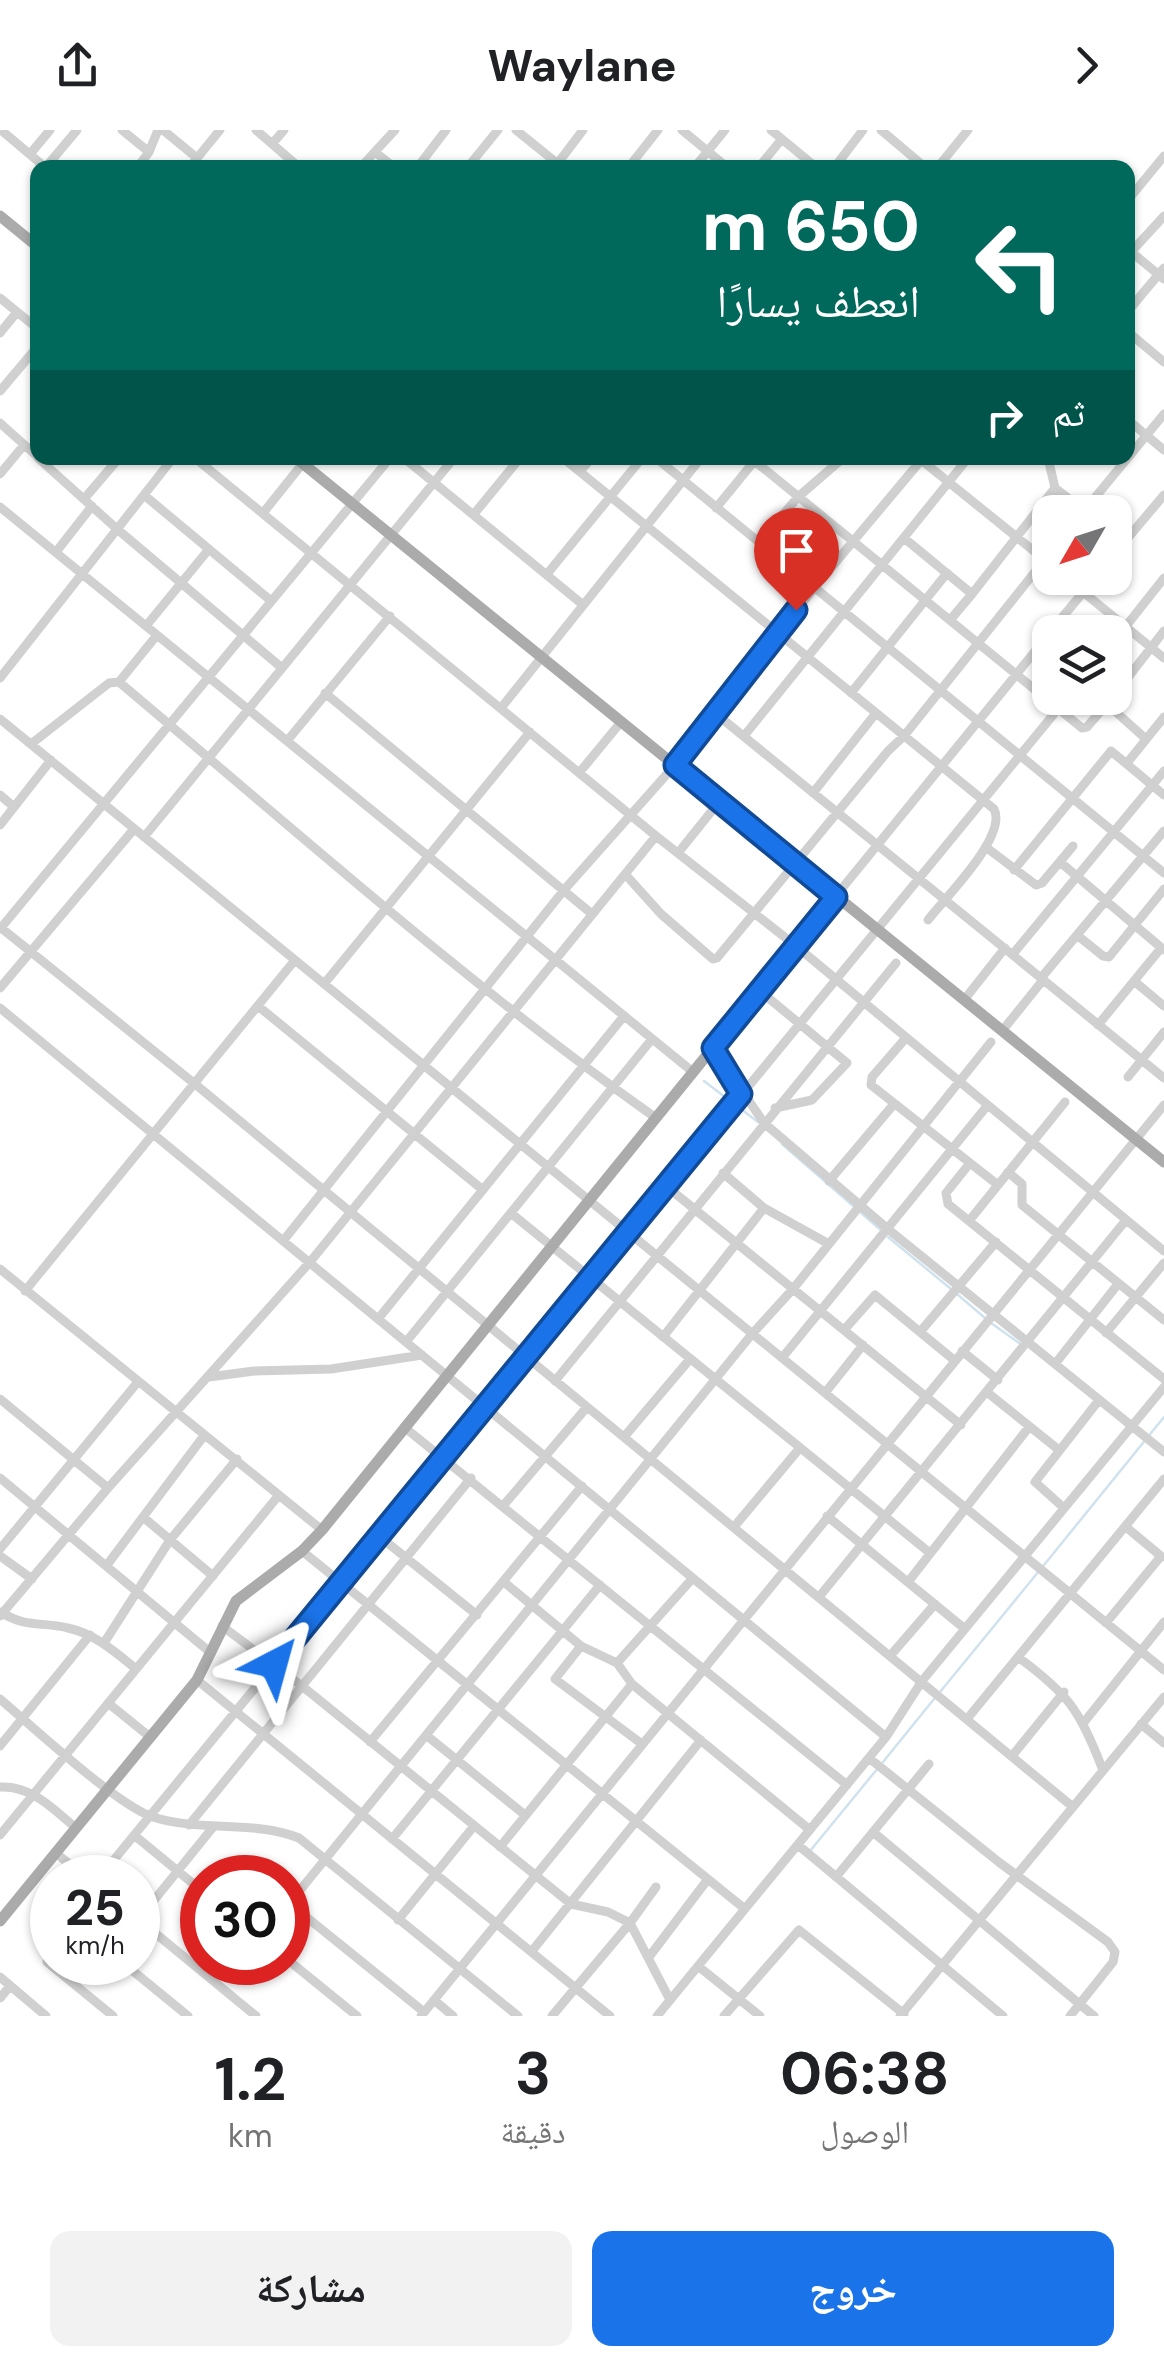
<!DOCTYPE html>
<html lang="ar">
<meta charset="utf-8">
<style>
body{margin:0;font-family:"DM Sans","Noto Naskh Arabic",sans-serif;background:#f2f2f2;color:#202124;direction:rtl;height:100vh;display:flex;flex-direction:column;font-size:38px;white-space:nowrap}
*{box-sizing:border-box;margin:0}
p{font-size:32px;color:#757577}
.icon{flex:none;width:55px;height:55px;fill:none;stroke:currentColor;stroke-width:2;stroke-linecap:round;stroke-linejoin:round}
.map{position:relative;height:1886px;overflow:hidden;direction:ltr}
.sheet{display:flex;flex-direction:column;background:#fff;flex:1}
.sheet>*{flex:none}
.guide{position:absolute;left:30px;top:30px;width:1105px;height:305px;border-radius:20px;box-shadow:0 2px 8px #0004;direction:rtl;background:#00695c;color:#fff;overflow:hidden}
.needle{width:65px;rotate:231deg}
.fabs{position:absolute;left:1032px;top:365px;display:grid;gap:20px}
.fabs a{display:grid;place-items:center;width:100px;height:100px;border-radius:20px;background:#fff;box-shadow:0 2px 8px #0004;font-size:50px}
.speed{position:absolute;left:30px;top:1725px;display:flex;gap:20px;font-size:50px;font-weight:700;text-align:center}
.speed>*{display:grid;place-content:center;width:130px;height:130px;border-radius:50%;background:#fff;box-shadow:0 2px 8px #0004;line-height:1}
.speed small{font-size:25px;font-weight:400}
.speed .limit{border:15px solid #d22;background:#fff;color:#111}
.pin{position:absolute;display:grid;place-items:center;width:85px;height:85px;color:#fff;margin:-102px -42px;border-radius:50% 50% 50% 0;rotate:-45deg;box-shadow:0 0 10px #0007}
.pin .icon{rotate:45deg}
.me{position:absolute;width:110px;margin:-55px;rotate:39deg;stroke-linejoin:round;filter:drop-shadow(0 0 8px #0008)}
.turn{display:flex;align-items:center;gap:35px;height:210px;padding:0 50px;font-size:45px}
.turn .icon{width:130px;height:130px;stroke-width:2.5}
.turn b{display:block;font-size:70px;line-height:85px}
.then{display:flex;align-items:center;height:95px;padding:0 50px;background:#0003;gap:20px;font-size:38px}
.eta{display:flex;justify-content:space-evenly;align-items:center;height:170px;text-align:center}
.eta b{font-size:60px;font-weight:700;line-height:70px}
.primary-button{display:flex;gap:20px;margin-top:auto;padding:20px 50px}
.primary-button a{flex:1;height:115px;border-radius:20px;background:#1a73e8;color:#fff;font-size:40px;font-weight:700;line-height:115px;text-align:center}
.primary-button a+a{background:#f2f2f2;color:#202124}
header{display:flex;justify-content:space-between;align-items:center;height:130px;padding:0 50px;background:#fff;font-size:45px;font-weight:700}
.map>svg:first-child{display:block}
</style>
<header><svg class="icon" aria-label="forward" viewBox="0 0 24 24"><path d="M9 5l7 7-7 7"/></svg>Waylane<svg class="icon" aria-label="share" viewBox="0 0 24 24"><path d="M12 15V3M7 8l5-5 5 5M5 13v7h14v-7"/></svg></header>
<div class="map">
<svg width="1164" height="1886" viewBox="0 0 1164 1886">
<rect width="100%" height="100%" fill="#fff"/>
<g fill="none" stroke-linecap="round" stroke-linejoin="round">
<path stroke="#cfe2ee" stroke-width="2.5" d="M704,951L730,971
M737,976L758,992
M782,1014L882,1101
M888,1107L951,1159
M957,1164L985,1188
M991,1193L1022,1215
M1044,1435L1164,1287
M940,1562L1039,1441
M883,1632L934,1569
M810,1721L878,1638"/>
<path stroke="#d0d0d0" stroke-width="9" d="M1,0L46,38
M122,0L149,22
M163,0L197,28
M256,0L300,38
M516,0L563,38
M682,0L728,38
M771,0L817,38
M881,0L926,38
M272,14L284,0
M375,22L395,38
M30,24L50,0
M558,33L583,0
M46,37L77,0
M137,38L149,22L158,0
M189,38L220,0
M360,38L395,0
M417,38L446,0
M467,38L498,0
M628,38L658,0
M694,38L725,0
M758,38L782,9
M834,38L863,0
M937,38L968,0
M1128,70L1164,26
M1130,121L1164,149
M1131,122L1164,86
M0,168L38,199
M1128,181L1164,138
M1128,202L1164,232
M0,203L17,182
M0,261L38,216
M1128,290L1164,320
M0,293L38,327
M38,328L117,399L282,538
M195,328L656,706L796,816L1164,1121
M404,328L582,474
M563,328L994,679C1008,706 945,768 928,790
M656,328L1164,743
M751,328L1082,598L1087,597L1112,568
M1048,328L1055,358L1084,380
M920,329L1050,434
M580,341L592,328
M0,344L24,315
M144,365L270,470
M84,369L119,328
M0,377L693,942
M716,378L756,329
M1083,382L1164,284
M263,383L303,333
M474,384L520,328
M904,408L972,464L951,489
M759,413L798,367L843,328
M56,422L92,376
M1115,423L1164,365
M547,444L642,328
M1066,448L1164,528
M972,464L1055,358
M146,496L209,419
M1050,502L1095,448
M1115,510L1164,448
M0,548L173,328
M119,552C295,700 468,855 656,988
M325,563L592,784
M851,563L947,443
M1115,564L1164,501
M1107,574L1146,609
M501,578L701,328
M715,583L1164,948
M0,589L1164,1540
M744,606L968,328
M287,611L390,486
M31,614L109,553L119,552L157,505
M1127,633L1164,587
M579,643L621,592
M813,663L876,583
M0,665L14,677
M0,695L51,630
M144,707L454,328
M987,718L1036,755L1042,753L1073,716
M678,723L719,672
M1060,732L1164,820
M1014,740L1111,621L1164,665
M625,744L661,784L713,829L717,828L888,621L904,606L1050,423
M835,767L1050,503
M0,797L195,954L1073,1677
M0,799L390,328
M1077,805L1103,826L1109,827L1164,759
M1013,824L1164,641
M1041,848L1164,701
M1134,851L1164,876
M324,854L530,602
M0,858L134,699
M760,861L847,933L812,970L775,978
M964,870L1005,818
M258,876L483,1060
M0,878L886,1607
M1098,895L1161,818
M1002,901L1043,850
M905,909L872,947L871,955L998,1055
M713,918L764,993L889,1100L1164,1322
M1128,947L1164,902
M970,1033L946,1063L948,1074L1164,1249
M1008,1042L1022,1054V1075L1164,1190
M723,1043L764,1078L829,1114
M829,1051L894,974
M666,1056L961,1295
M512,1084L930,1423
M969,1091L1065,972
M283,1111L564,760L675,635L814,458L923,328
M0,1139L322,1400
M25,1161L295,830
M378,1189L624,886
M844,1200L875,1165L954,1230
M920,1202L996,1112
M1106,1203L1164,1133
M663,1207L764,1078
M406,1212L652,909
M962,1221L998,1250
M782,1228L987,976
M1055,1234L1118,1154
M209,1247L254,1241L331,1239L422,1225
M555,1251L896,833
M825,1263L863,1215
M988,1263L1059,1320
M0,1269L108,1358
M404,1297L847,1655
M624,1307L690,1229
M0,1348L211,1523
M503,1376L587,1277
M1064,1378L1035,1352L1099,1270
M827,1386L965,1499
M143,1387L213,1446
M734,1397L799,1319
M1126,1397L1162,1427
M379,1406L477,1485
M0,1419L137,1253
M302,1421L745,1779
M0,1426L32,1449
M107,1435L203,1307
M504,1452L581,1516L617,1533L632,1554L810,1700
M908,1452L1029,1297
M819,1467L1126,1090
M0,1482C29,1499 40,1491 68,1498C95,1504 114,1521 135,1538
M0,1486L108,1358L310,1132L656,706
M1106,1493L1161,1426
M222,1496L302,1556L571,1774L608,1782L630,1793L670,1870
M104,1513L170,1410L237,1329
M581,1516L555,1549L642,1614
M890,1526L935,1474
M1018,1527C1068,1564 1080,1580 1102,1638
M617,1533L692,1449
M197,1550L610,1886
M0,1569C33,1597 118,1676 153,1687C200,1702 254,1690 299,1708L518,1886
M108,1573L150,1607
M967,1589L1164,1349
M1085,1591L1164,1492
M1141,1594L1164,1613
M426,1605L525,1685
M370,1612L582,1356
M0,1616L90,1505
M1012,1626L1064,1562
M869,1628L1000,1733L1108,1812L1115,1822L1113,1832L1070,1886
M0,1657C31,1655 53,1679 76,1698
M189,1695L471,1348
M873,1702L1094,1886
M0,1705L279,1365
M134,1705L202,1761
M392,1709L600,1455
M798,1715L1003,1886
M500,1717L632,1554
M56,1723L86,1748
M836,1747L929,1634
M99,1748L1067,568
M289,1773L424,1882
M288,1775L752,1204L793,1159L991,912
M138,1789L256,1886
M138,1790L214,1696
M398,1790L474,1696
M52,1804L47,1832L113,1886
M532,1821L701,1610
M649,1827L708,1749
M288,1830L357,1886
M122,1832L188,1886
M698,1836L760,1886
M0,1847L46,1886
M0,1868L10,1856
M434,1870L453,1886
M421,1886L1164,975
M552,1886L630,1793L656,1757
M657,1886L886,1607L922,1551L1164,1257
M724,1886L799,1800L904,1884
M900,1886L1164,1567"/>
<path stroke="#ababab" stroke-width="11" d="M0,86L38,117
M296,328L1164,1032
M0,1791L197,1550L236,1471L302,1421L322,1400L835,767"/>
</g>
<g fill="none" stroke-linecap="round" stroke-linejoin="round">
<g stroke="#114b97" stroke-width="25">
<path id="route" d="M274,1534L741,964L713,918L836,767L675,635L796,480"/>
</g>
<use href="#route" stroke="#1a73e8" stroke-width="18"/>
</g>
</svg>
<div class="fabs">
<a><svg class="needle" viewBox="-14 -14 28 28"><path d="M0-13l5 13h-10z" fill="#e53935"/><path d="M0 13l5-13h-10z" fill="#757577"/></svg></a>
<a><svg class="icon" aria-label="layers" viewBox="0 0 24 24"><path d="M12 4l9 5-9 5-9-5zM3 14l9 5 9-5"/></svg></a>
</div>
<div class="speed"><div>25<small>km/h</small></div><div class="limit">30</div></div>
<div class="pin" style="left:796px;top:480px;background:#d93025"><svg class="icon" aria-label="arrive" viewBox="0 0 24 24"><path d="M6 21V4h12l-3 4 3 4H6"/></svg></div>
<svg class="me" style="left:274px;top:1534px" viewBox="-20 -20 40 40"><path d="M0-17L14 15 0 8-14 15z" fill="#1a73e8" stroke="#fff" stroke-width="4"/></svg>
<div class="guide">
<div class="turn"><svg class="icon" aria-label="left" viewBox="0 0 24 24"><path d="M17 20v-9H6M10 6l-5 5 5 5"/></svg><div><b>650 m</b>انعطف يسارًا</div></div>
<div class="then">ثم<svg class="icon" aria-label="right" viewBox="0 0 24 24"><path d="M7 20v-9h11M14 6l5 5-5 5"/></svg></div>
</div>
</div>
<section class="sheet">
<div class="eta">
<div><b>06:38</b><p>الوصول</p></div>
<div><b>3</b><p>دقيقة</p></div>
<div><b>1.2</b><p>km</p></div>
</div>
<div class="primary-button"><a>خروج</a><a>مشاركة</a></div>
</section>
